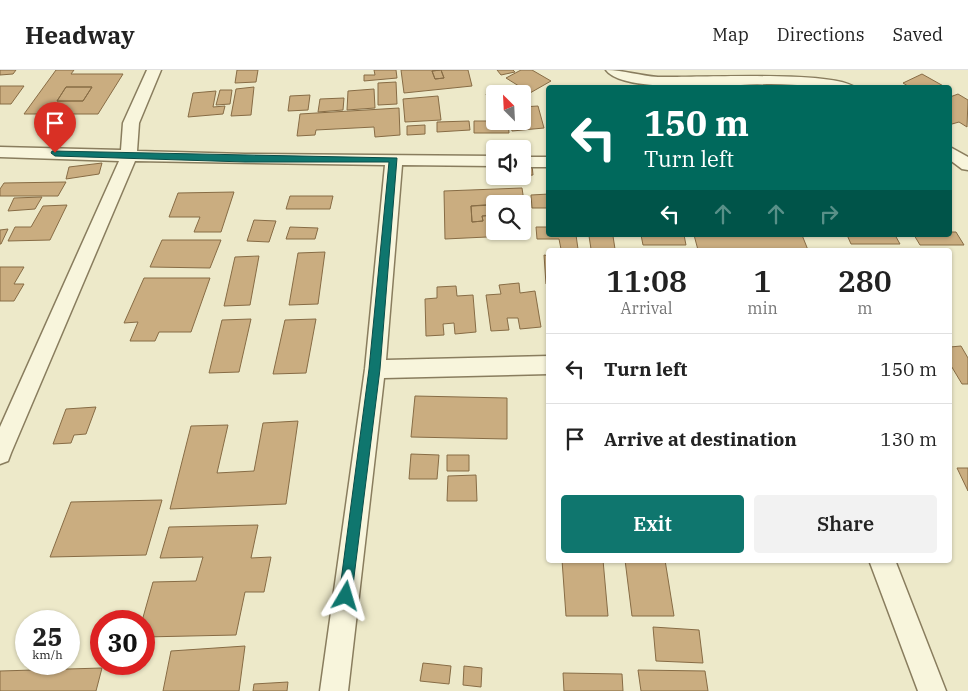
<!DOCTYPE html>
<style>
body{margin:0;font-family:"IBM Plex Serif",serif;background:#f2f2f2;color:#222;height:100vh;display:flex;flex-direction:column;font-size:19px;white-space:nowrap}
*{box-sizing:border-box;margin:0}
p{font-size:16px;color:#767676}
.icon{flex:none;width:28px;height:28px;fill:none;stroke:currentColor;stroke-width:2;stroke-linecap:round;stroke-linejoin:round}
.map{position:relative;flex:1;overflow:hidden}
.sheet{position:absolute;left:546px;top:178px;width:406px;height:315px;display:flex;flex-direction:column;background:#fff;border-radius:5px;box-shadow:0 1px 4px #0004}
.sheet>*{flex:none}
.guide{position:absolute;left:546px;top:15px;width:406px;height:152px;border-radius:5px;box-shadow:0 1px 4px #0004;background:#00695c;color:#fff;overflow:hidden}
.needle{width:32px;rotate:336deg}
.tools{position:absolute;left:486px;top:15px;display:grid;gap:10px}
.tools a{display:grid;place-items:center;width:45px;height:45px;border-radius:5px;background:#fff;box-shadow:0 1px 4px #0004;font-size:25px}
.speed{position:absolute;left:15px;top:540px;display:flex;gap:10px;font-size:25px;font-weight:700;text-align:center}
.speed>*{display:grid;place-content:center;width:65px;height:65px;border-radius:50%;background:#fff;box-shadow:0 1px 4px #0004;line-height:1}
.speed small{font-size:12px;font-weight:400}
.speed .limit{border:8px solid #d22;background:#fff;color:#111}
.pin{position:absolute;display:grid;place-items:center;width:42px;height:42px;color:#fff;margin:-51px -21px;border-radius:50% 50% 50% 0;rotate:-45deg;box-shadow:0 0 5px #0007}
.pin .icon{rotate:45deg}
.me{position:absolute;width:55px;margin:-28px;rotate:7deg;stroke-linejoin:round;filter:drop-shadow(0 0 4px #0008)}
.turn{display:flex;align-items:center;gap:18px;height:105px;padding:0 15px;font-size:22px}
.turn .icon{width:65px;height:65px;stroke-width:2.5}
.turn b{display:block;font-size:35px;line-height:42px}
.lanes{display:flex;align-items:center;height:48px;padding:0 15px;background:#0003;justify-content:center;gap:25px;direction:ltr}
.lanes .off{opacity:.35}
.eta{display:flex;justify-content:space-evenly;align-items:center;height:85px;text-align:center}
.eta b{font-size:30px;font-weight:600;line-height:35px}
.button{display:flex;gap:10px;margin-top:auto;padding:10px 15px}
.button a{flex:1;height:58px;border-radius:5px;background:#0f766e;color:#fff;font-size:20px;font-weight:600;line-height:58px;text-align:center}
.button a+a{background:#f2f2f2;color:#222}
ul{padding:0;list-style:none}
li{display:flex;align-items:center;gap:15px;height:70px;padding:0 15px;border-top:1px solid #e0e0e0}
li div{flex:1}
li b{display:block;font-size:19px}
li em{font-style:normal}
header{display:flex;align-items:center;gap:30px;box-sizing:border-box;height:70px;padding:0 25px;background:#fff;border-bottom:1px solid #e0e0e0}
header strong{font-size:24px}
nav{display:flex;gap:28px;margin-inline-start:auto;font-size:18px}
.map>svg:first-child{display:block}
</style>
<header>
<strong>Headway</strong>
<nav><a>Map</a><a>Directions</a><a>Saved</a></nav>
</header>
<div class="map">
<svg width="968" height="621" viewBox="0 0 968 621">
<rect width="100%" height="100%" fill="#ede9c9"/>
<path fill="#caad80" stroke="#876c45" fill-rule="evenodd" d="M0,0H16L13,4L0,5Z
M56,0H74L71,4H123L98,44H24ZM66,17H92L83,31H57Z
M237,0H258L256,12L235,13Z
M374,0H396L397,8L364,11V5H375Z
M401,0H440L432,1L435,9L444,8L441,0H468L472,16L404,23Z
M441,0L444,8L435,9L432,1Z
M497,0H513L515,2L501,5Z
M521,0H532L551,11L530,23L506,8Z
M922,4L947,18H911L903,13Z
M396,12L397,34L378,35V13Z
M0,16H24L11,34H0Z
M66,17H92L83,31H57Z
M254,17L251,45L231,46L236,19Z
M374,19L375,38L347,40L348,21Z
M220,20H232L230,34L216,35Z
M216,21L213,37L225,36L223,44L188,47L193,23Z
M496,22L495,32L490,33L486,24Z
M958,24L968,30L967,57L959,52L952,54L950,53V27Z
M310,25L308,40L288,41L290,26Z
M438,26L441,50L405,52L403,29Z
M344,28L343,40L318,42L320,29Z
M538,36L544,58L512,61L510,51H522V37Z
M399,38L400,65L375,67L374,57L316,60L315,65L297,66L300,44Z
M469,51L470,60L437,62V52Z
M474,51H508L509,63H474Z
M425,55V64L407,65V56Z
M102,93L99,104L66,109L69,97Z
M532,95L533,105L522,106V96Z
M66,112L58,126H0V119L4,113Z
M522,118L529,165L445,169L444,121ZM495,134H522V161H495V145L482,146L483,151L472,152L471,136Z
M234,122L221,162H194L200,147H169L178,123Z
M549,124V138H532L531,125Z
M290,126H333L330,139H286Z
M42,127L35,139L8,141L14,128Z
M67,135L50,170L8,171L15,157H31L43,136Z
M495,135V145L482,146L483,151L472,152L471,136Z
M254,150L276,151L269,172L247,171Z
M290,157L318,158L315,169H286Z
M536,157H549V165H576L578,179H561L559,169H537Z
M8,159L1,174H0V160Z
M950,162H956L964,175H920L914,165H950Z
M641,165H684L686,175H643Z
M694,165H802L808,180H698Z
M847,165H895L900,174H851Z
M589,166H613L615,179H591Z
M162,170H221L210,198L150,197Z
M325,182L318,234L289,235L298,183Z
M544,185L549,186V214H546Z
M259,186L250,235L224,236L235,187Z
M0,197H24L14,214H24L14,231H0Z
M144,208H210L191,262H159L155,271H130L138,252L124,253Z
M519,213L520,223L535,221L541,257L520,259L518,248H507L509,260L491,261L486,225L501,224L499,215Z
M456,216L457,226L473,225L476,262L455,264L454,253L443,254L444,265L426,266L425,229L437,228V217Z
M251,249L239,302L209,303L222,250Z
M316,249L306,303L273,304L285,250Z
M961,276L968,288V314H962L950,294V277Z
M415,326L507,328V369L411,367Z
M96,337L86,364L74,365L71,373L53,374L66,339Z
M298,351L286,434L170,439L191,356L228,355L217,403L254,401L263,353Z
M411,384L439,385L437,409H409Z
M447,385H469V401H447Z
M957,398H968V421Z
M476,405L477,431H447L448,406Z
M162,430L146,485L50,487L71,432Z
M258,455L251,488L271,487L264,522H245L236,565L144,567V551H142L153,512L196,511L203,487L160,488L169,457Z
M562,490H603L608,546H566Z
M625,490H665L674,546H632Z
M653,557L699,560L703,593L656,591Z
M245,576L239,621H163L171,581Z
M423,593L451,596L449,614L420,611Z
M464,596L482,598L481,617L463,615Z
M102,598L96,621H0V601Z
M638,600L705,601L708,621H641Z
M563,603L622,604L623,621H564Z
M288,612L287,621H253L254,614Z"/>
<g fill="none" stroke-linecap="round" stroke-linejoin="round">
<g stroke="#897d5e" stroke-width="3">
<path id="minor" d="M147,0H161L139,53L137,81L245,84L495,86V96L402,95L386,290L549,286V304L384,308L348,621H320L365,299L385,95L135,91L11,383L8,391L0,394V357L119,91L0,87V77L121,80L123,53Z
M606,0C624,0 640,6 658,7C691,8 838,0 855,18C827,18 799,14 771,14C739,14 624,25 606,0Z
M950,77L968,87V100L962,99L950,90Z
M522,87H549V97H522Z
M869,490H895L946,621H918Z"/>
</g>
<use href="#minor" fill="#f8f5dc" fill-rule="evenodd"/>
</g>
<path fill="#0f766e" stroke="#0a4d48" d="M52,81L397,88L380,299L351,531L346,533L341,531L339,526L369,299L389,92H245L55,86L51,83Z"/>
</svg>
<div class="tools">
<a><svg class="needle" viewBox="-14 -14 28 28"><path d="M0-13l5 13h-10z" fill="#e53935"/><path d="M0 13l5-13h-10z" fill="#767676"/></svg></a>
<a><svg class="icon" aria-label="sound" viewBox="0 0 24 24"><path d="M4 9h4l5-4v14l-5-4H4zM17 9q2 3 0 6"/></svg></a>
<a><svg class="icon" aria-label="search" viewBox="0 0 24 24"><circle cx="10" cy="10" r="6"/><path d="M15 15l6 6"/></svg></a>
</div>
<div class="speed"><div>25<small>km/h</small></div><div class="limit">30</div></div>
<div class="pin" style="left:55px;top:83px;background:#d93025"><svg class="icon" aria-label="arrive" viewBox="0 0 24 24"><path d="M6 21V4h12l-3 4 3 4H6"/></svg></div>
<svg class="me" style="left:346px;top:526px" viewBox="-20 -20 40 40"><path d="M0-17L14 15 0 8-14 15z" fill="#0f766e" stroke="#fff" stroke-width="4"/></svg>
<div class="guide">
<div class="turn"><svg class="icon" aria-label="left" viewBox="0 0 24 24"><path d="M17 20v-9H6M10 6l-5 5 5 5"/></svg><div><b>150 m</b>Turn left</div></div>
<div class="lanes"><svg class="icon" aria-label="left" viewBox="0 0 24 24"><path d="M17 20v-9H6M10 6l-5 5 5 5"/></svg><svg class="icon off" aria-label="ahead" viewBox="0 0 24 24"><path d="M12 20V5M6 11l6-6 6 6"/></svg><svg class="icon off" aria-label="ahead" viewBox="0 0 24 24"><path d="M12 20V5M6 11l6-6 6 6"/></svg><svg class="icon off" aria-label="right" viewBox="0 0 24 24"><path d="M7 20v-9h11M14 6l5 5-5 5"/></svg></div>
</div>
<section class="sheet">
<div class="eta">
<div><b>11:08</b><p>Arrival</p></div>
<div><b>1</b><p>min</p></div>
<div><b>280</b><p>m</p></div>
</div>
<ul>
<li><svg class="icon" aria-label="left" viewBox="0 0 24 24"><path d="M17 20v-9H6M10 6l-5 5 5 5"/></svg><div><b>Turn left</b></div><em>150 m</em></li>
<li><svg class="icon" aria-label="arrive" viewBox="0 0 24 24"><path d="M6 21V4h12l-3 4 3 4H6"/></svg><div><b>Arrive at destination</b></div><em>130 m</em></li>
</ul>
<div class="button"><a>Exit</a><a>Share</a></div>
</section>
</div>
